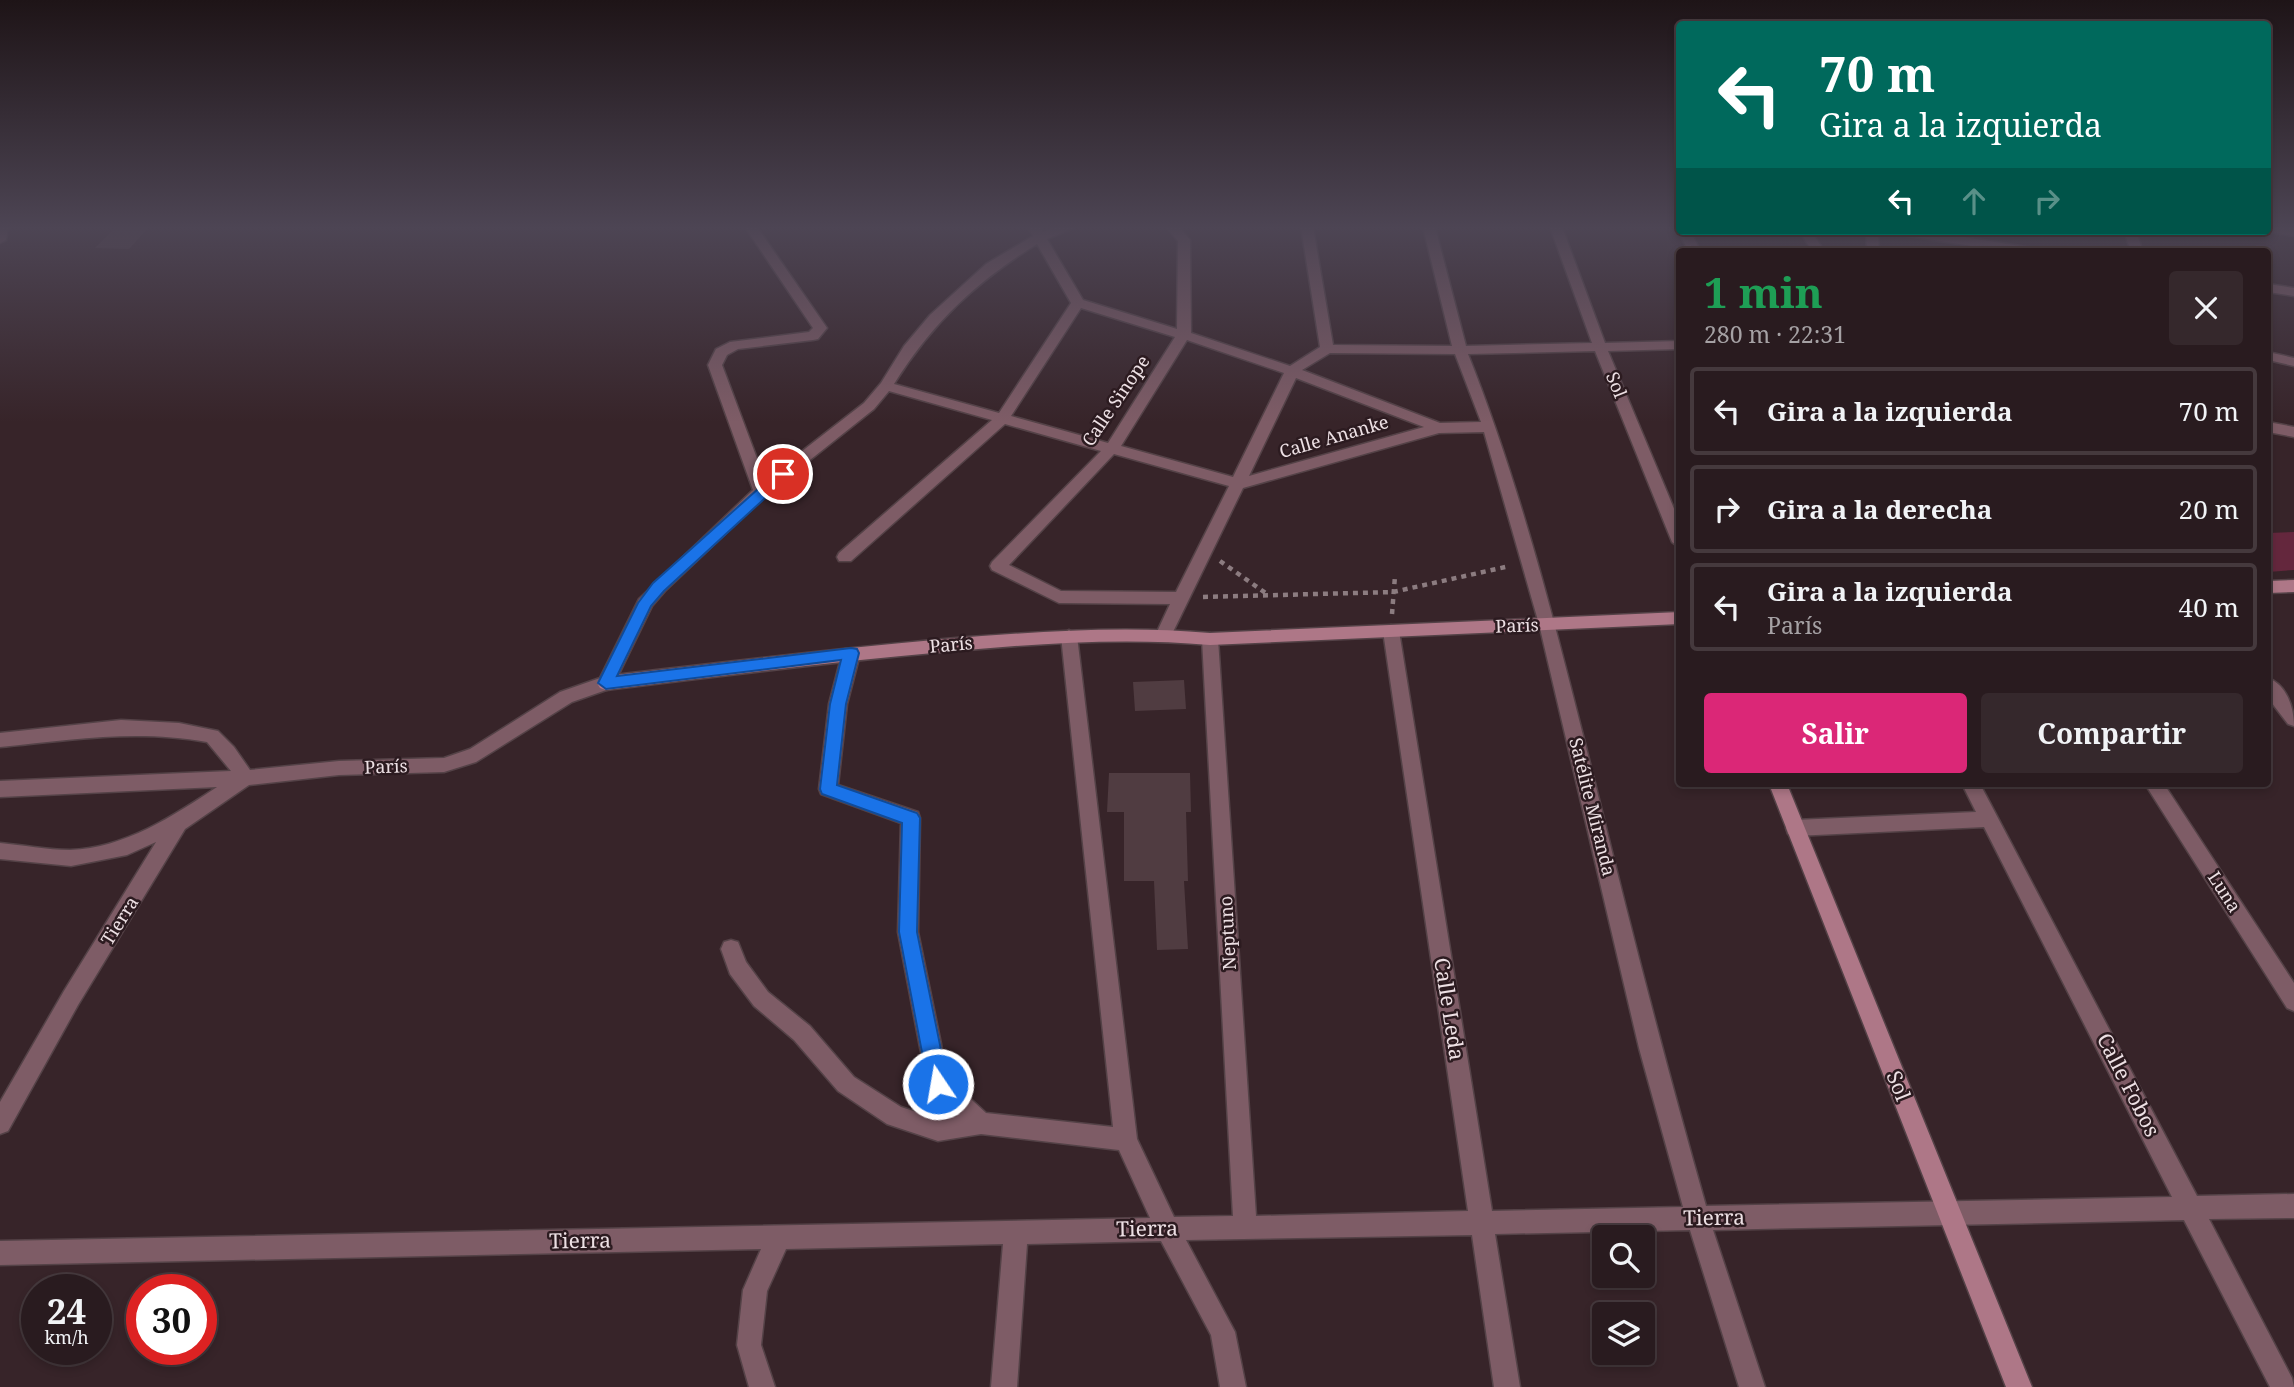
<!DOCTYPE html>
<html lang="es">
<meta charset="utf-8">
<style>
body{margin:0;font-family:"Noto Serif",serif;background:#35282c;color:#f1f3f6;height:100vh;display:flex;flex-direction:column;font-size:26px;white-space:nowrap}
*{box-sizing:border-box;margin:0}
p{font-size:23px;color:#a5a1a4}
.icon{flex:none;width:38px;height:38px;fill:none;stroke:currentColor;stroke-width:2;stroke-linecap:round;stroke-linejoin:round}
.map{position:relative;flex:1;overflow:hidden}
.details{position:absolute;left:1676px;top:248px;width:595px;height:539px;display:flex;flex-direction:column;background:#291b1f;border-radius:7px;box-shadow:0 4px 10px #0003,0 0 0 2px #45393d}
.details>*{flex:none}
.banner{position:absolute;left:1676px;top:21px;width:595px;height:214px;border-radius:7px;box-shadow:0 4px 10px #0003,0 0 0 2px #45393d;background:#00695c;color:#fff;overflow:hidden}
.tools{position:absolute;left:1592px;top:1225px;display:grid;gap:14px}
.tools a{display:grid;place-items:center;width:63px;height:63px;border-radius:7px;background:#291b1f;box-shadow:0 4px 10px #0003,0 0 0 2px #45393d;font-size:35px}
.speed{position:absolute;left:21px;top:1274px;display:flex;gap:14px;font-size:35px;font-weight:700;text-align:center}
.speed>*{display:grid;place-content:center;width:91px;height:91px;border-radius:50%;background:#291b1f;box-shadow:0 4px 10px #0003,0 0 0 2px #45393d;line-height:1}
.speed small{font-size:18px;font-weight:400}
.speed .limit{border:10px solid #d22;background:#fff;color:#111}
.pin{position:absolute;display:grid;place-items:center;width:60px;height:60px;color:#fff;margin:-30px;border:4px solid #fff;border-radius:50%;box-shadow:0 2px 7px #0007}
.me{position:absolute;width:77px;margin:-38px;rotate:348deg;stroke-linejoin:round;filter:drop-shadow(0 0 5px #0008)}
.turn{display:flex;align-items:center;gap:24px;height:147px;padding:0 28px;font-size:32px}
.turn .icon{width:91px;height:91px;stroke-width:2.5}
.turn b{display:block;font-size:49px;line-height:60px}
.lanes{display:flex;align-items:center;height:66px;padding:0 28px;background:#0003;justify-content:center;gap:35px;direction:ltr}
.lanes .off{opacity:.35}
.round{display:grid;place-items:center;flex:none;width:74px;height:74px;border-radius:7px;background:#35282c}
.headline{display:flex;align-items:center;justify-content:space-between;height:119px;padding:0 28px}
h1{font-size:42px;font-weight:700;line-height:52px;color:#1e9e55}
.primary-button{display:flex;gap:14px;margin-top:auto;padding:14px 28px}
.primary-button a{flex:1;height:80px;border-radius:7px;background:#db2777;color:#fff;font-size:28px;font-weight:700;line-height:80px;text-align:center}
.primary-button a+a{background:#35282c;color:#f1f3f6}
ul{padding:0;list-style:none}
li{display:flex;align-items:center;gap:21px;height:88px;margin:0 14px 10px;padding:0 14px;border:4px solid #45393d;border-radius:7px}
li div{flex:1}
li b{display:block;font-size:26px}
li em{font-style:normal}
.map>svg:first-child{display:block}
</style>
<div class="map">
<svg width="2294" height="1387" viewBox="0 0 2294 1387">
<rect width="100%" height="100%" fill="#372429"/>
<path fill="#64273d" d="M2294,532V570L2268,572V533Z"/>
<path fill="#503c41" d="M116,227H149L129,249L95,248Z
M1184,680L1186,709L1135,711L1133,682Z
M1109,773H1190L1191,812H1186L1188,881H1184L1188,949L1157,950L1154,881H1124V812H1107Z"/>
<g fill="none" stroke-linecap="round" stroke-linejoin="round">
<g stroke="#544247" stroke-width="3">
<path id="lane" d="M0,227H8L6,240L0,243Z"/>
</g>
<g stroke="#544247" stroke-width="3">
<path id="street" d="M745,227H757L827,328L818,339L813,340L738,349L727,355L722,365L765,480L864,403L881,383L904,346L930,315L986,264L1033,236L1028,227H1040L1043,232L1057,227H1076L1047,239L1083,300L1177,329L1178,241L1166,227H1179L1190,240L1191,333L1290,366L1320,347L1301,227H1313L1333,345L1452,346L1423,227H1435L1466,346L1592,343L1550,227H1562L1605,343L1680,341V349L1608,351L1680,523V548L1672,542L1595,351L1468,354C1524,495 1560,644 1597,791C1631,930 1667,1069 1706,1206L2172,1197L1984,827L1795,836L1788,834L1786,828L1788,822L1795,820L1976,812L1962,784H1980L2197,1196L2294,1194V1218L2209,1219L2292,1378L2294,1387H2270L2184,1220L1713,1230L1765,1387H1739L1690,1230L1495,1234L1520,1387H1494L1472,1235L1186,1240L1235,1332L1246,1387H1220L1211,1335L1161,1241L1027,1244L1017,1387H991L1003,1244L786,1249L767,1291L761,1345L775,1387H749L737,1345L743,1290L761,1249L0,1265V1241L1150,1218L1119,1150L981,1134L938,1141L887,1124L838,1091L794,1040L754,1006L730,974L721,949L724,942L731,940L738,942L746,962L768,992L810,1026L854,1077L901,1107L938,1119L957,1116L930,1091L927,1084L898,932L901,823L821,794L819,789L829,704L842,654L845,649H857L860,654L847,704L838,785L918,812L920,818L918,932L948,1078L986,1113L1113,1127L1061,636L1069,630L1077,636L1137,1139L1174,1217L1233,1216L1202,639L1210,633L1218,639L1256,1216L1468,1211L1383,631L1391,625L1399,631L1492,1211L1683,1207L1639,1048L1539,624L1484,432L1439,433L1243,488L1172,634L1164,640L1156,634L1170,604L1059,603L992,570L990,566L992,562L1101,451L1005,424L851,561H839L837,557L839,553L992,420L889,391L874,409L766,495L665,591L652,606L612,688L572,702L476,762L444,772L339,775L249,785L185,829L78,1005L8,1131L0,1134V1102L64,991L156,842L127,855L71,866L0,859V843C23,845 47,850 70,850C125,848 173,816 217,787L0,797V781L231,771L207,742C136,729 71,740 0,747V733L121,720L179,723L218,731L234,747L250,770L339,761L444,758L470,749L560,692L600,678L639,599L753,490L708,365L716,349L730,342L809,332L813,328ZM1037,244L1071,303L999,413L894,384C933,322 976,282 1037,244ZM1081,308L1175,337L1108,443L1011,416ZM1187,340L1284,373L1233,477L1121,446ZM1330,353L1455,354L1481,422L1440,423L1302,370ZM1296,378L1424,427L1249,476ZM1114,454L1229,486L1176,592L1061,591L1009,565Z
M2268,227L2294,228V236L2265,231H2268Z
M1680,228V231H1690L1701,252H1689L1678,231Z
M1799,231H1811L1825,252H1813Z
M1866,231H1878L1879,252H1867Z
M1896,231H1925L2033,248L2039,252H2010L1902,235Z
M2124,231H2136L2143,252H2131Z
M2268,284L2294,288V296L2268,292Z
M2268,352L2294,358V366L2268,360Z
M2268,422L2294,427V437L2268,432Z
M2268,678C2287,685 2294,708 2294,726L2288,724L2268,698Z
M2145,784H2164L2294,983V1011L2287,1008Z"/>
</g>
<g stroke="#544247" stroke-width="3">
<path id="secondary" d="M2294,580V592L2268,593V581Z
M1680,612V624L1210,645C1121,637 1033,644 944,652C831,662 719,676 606,690L600,688L597,683L600,678L606,676C719,663 831,649 945,639C1033,632 1121,625 1210,633Z
M1769,784H1787L2032,1387H2006Z"/>
</g>
<path stroke="#8c7c80" stroke-width="4.5" stroke-dasharray="5 5" stroke-linecap="butt" d="M1220,561L1267,594
M1203,597L1393,592L1510,566
M1392,614L1395,576"/>
<use href="#lane" fill="#7e5c66" fill-rule="evenodd"/>
<use href="#street" fill="#7e5c66" fill-rule="evenodd"/>
<use href="#secondary" fill="#ae7787" fill-rule="evenodd"/>
</g>
<linearGradient id="sky" x2="0" y2="1"><stop stop-color="#1e1417"/><stop offset="0.54" stop-color="#4d4554"/><stop offset="1" stop-color="#4d4554" stop-opacity="0"/></linearGradient>
<rect width="2294" height="422" fill="url(#sky)"/>
<path fill="#1a73e8" stroke="#114b97" stroke-width="2" d="M783,470L788,471V477L664,591L651,606L617,676L851,648L857,649L859,653L846,704L837,785L917,813L920,818L917,932L948,1084L945,1091L938,1093L931,1091L928,1084L899,932L902,823L822,794L820,789L830,704L841,660L606,689L598,683L638,603L653,583L778,471Z"/>
<g text-anchor="middle" stroke-width="5" stroke-linejoin="round" paint-order="stroke">
<g font-size="18" fill="#ede0e4" stroke="#2c1b20">
<text transform="translate(1616 385) rotate(68)" y="6">Sol</text>
<text transform="translate(1116 401) rotate(-56)" y="6">Calle Sinope</text>
<text transform="translate(1334 437) rotate(-16)" y="6">Calle Ananke</text>
<text transform="translate(1517 626) rotate(-2)" y="6">París</text>
<text transform="translate(951 645) rotate(-5)" y="6">París</text>
<text transform="translate(386 767) rotate(-2)" y="6">París</text>
<text transform="translate(1592 807) rotate(76)" y="6">Satélite Miranda</text>
<text transform="translate(2224 892) rotate(57)" y="6">Luna</text>
<text transform="translate(120 921) rotate(-58)" y="6">Tierra</text>
<text transform="translate(1228 933) rotate(-93)" y="6">Neptuno</text>
</g>
<g font-size="21" fill="#ede0e4" stroke="#2c1b20">
<text transform="translate(1449 1009) rotate(81)" y="7">Calle Leda</text>
<text transform="translate(2128 1085) rotate(63)" y="7">Calle Fobos</text>
<text transform="translate(1898 1086) rotate(68)" y="7">Sol</text>
<text transform="translate(1714 1218) rotate(-1)" y="7">Tierra</text>
<text transform="translate(1147 1229) rotate(-1)" y="7">Tierra</text>
<text transform="translate(580 1241) rotate(-1)" y="7">Tierra</text>
</g>
</g>
</svg>
<div class="tools">
<a><svg class="icon" aria-label="search" viewBox="0 0 24 24"><circle cx="10" cy="10" r="6"/><path d="M15 15l6 6"/></svg></a>
<a><svg class="icon" aria-label="layers" viewBox="0 0 24 24"><path d="M12 4l9 5-9 5-9-5zM3 14l9 5 9-5"/></svg></a>
</div>
<div class="speed"><div>24<small>km/h</small></div><div class="limit">30</div></div>
<div class="pin" style="left:783px;top:474px;background:#d93025"><svg class="icon" aria-label="arrive" viewBox="0 0 24 24"><path d="M6 21V4h12l-3 4 3 4H6"/></svg></div>
<svg class="me" style="left:938px;top:1084px" viewBox="-20 -20 40 40"><circle r="17" fill="#1a73e8" stroke="#fff" stroke-width="3"/><path d="M0-11L8 9 0 5-8 9z" fill="#fff"/></svg>
<div class="banner">
<div class="turn"><svg class="icon" aria-label="left" viewBox="0 0 24 24"><path d="M17 20v-9H6M10 6l-5 5 5 5"/></svg><div><b>70 m</b>Gira a la izquierda</div></div>
<div class="lanes"><svg class="icon" aria-label="left" viewBox="0 0 24 24"><path d="M17 20v-9H6M10 6l-5 5 5 5"/></svg><svg class="icon off" aria-label="ahead" viewBox="0 0 24 24"><path d="M12 20V5M6 11l6-6 6 6"/></svg><svg class="icon off" aria-label="right" viewBox="0 0 24 24"><path d="M7 20v-9h11M14 6l5 5-5 5"/></svg></div>
</div>
<section class="details">
<div class="headline"><div><h1>1 min</h1><p>280 m · 22:31</p></div><a class="round"><svg class="icon" aria-label="close" viewBox="0 0 24 24"><path d="M6 6l12 12M18 6L6 18"/></svg></a></div>
<ul>
<li><svg class="icon" aria-label="left" viewBox="0 0 24 24"><path d="M17 20v-9H6M10 6l-5 5 5 5"/></svg><div><b>Gira a la izquierda</b></div><em>70 m</em></li>
<li><svg class="icon" aria-label="right" viewBox="0 0 24 24"><path d="M7 20v-9h11M14 6l5 5-5 5"/></svg><div><b>Gira a la derecha</b></div><em>20 m</em></li>
<li><svg class="icon" aria-label="left" viewBox="0 0 24 24"><path d="M17 20v-9H6M10 6l-5 5 5 5"/></svg><div><b>Gira a la izquierda</b><p>París</p></div><em>40 m</em></li>
</ul>
<div class="primary-button"><a>Salir</a><a>Compartir</a></div>
</section>
</div>
